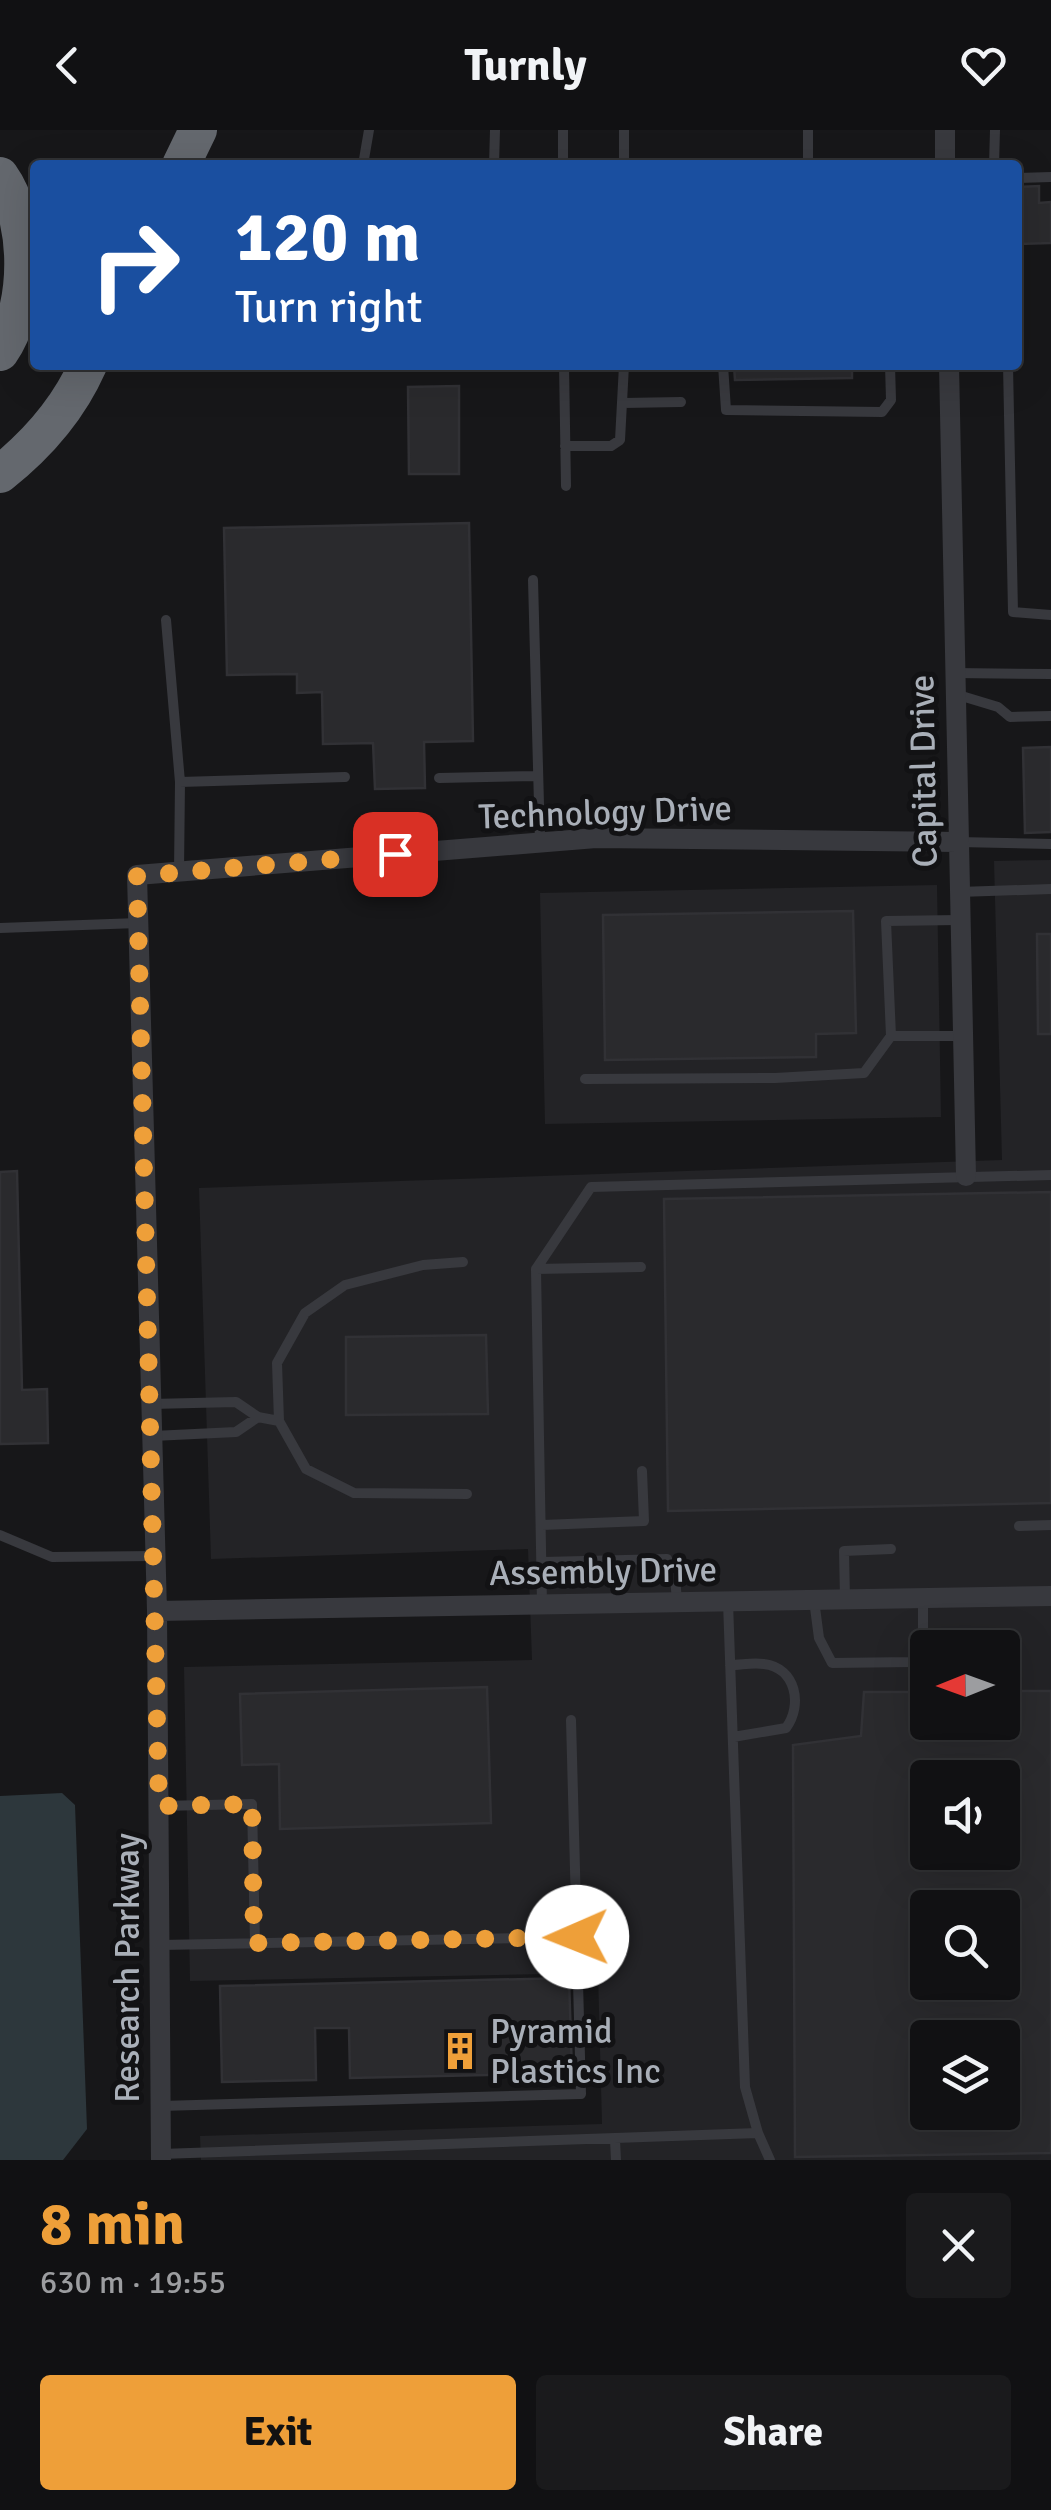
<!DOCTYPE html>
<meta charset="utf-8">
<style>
body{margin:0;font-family:Signika,sans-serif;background:#1a1a1c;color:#f1f3f6;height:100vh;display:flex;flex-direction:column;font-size:38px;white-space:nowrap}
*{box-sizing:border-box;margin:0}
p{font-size:32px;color:#9c9da0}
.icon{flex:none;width:55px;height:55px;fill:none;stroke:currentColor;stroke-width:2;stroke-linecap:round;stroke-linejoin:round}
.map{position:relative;height:2030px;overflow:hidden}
.side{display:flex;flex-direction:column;background:#111113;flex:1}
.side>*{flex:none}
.hud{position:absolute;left:30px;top:30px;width:992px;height:210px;border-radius:10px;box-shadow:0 10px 40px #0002,0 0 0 2px #303133;background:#1a4fa0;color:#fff;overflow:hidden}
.needle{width:65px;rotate:269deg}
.buttons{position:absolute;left:910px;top:1500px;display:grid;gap:20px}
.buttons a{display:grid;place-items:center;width:110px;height:110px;border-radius:10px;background:#111113;box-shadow:0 10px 40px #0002,0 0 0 2px #303133;font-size:50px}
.pin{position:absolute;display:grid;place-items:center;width:85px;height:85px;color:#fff;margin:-42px;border-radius:20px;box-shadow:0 5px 15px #0006}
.me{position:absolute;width:110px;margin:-55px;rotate:269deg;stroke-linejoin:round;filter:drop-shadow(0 0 8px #0008)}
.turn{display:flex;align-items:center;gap:35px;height:210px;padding:0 40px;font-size:45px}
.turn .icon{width:130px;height:130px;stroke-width:2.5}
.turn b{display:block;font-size:70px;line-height:85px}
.round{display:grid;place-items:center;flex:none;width:105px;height:105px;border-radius:10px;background:#1a1a1c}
.headline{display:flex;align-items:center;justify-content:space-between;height:170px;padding:0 40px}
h1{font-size:60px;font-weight:700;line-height:75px;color:#ee9f39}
.primary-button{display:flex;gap:20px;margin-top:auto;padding:20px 40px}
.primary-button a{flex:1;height:115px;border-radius:10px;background:#ee9f39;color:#111;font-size:40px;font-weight:700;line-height:115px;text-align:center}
.primary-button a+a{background:#1a1a1c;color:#f1f3f6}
header{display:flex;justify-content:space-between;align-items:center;height:130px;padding:0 40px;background:#111113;font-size:45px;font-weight:700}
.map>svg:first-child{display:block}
</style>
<header><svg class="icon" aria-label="back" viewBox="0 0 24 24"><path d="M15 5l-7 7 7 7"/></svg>Turnly<svg class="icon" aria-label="heart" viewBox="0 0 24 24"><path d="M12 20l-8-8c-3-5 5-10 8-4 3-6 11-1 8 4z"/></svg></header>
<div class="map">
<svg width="1051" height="2030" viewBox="0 0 1051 2030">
<rect width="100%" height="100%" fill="#171719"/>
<path fill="#232326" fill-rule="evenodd" d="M1051,730V2030H201L200,2006L602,1994L598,1843L190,1851L184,1537L532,1530L528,1419L211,1429L199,1058L1002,1030L994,731ZM928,1518H1002V1592H928ZM928,1648H1002V1722H928ZM928,1778H1002V1852H928ZM928,1908H1002V1982H928Z
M937,755L941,987L545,994L540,763Z"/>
<path fill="#2d373c" d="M62,1663L75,1675L87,1999L63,2030H0V1666Z"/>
<path fill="#2a2a2d" stroke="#313135" stroke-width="2.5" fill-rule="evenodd" d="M1039,56V73L1051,72V113L1018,114V57Z
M734,235H852V248L735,250Z
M459,256V344H409L408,257Z
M469,393L473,611L424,612L425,658L375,659L373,613L323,614L322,562L297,563V544L227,545L224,398Z
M1051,617V702L1025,703L1023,618Z
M853,781L856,903L816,904V927L605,930L603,785Z
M1037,804H1051V904H1038Z
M17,1041L22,1260L47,1259L48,1313L0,1314V1042Z
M1051,1062V1373L668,1381L664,1069Z
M486,1205L488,1284L346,1285V1207Z
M487,1557L491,1693L280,1699L279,1634L242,1635L240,1564Z
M1002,1561H1051V2023L795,2027L793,1615L861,1606L864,1562H928V1592H1002ZM928,1648H1002V1722H928ZM928,1778H1002V1852H928ZM928,1908H1002V1982H928Z
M569,1848L572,1943L350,1948L349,1898H315L316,1950L222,1952L220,1856Z"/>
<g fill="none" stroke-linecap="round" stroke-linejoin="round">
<path stroke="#38393e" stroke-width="10" d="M563,0V35
M624,0V35
M363,35L369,0
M494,35L495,0
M808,35V0
M994,35L995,0
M1018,48L1051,47
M564,235L566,356
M723,235L726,280L882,282L891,270L890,235
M1008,235L1013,482L1051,485
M624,273L681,272
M565,316H611L620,310L624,235
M533,450L540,712
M166,490L180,652L345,647
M954,543L1051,544
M955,564L998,577L1010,587L1051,586
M439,648L538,646
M958,712L1051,714
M179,741L180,652
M959,762L1051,759
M959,790L886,791L891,906H962
M0,798L138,793
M585,949L775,948L864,943L891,906
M536,1139L591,1057L1051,1045
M151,1274L236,1272L258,1287L236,1302L153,1306
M258,1287L279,1291L306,1339L354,1363L467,1364
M279,1291L277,1233L305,1183L345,1155L423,1135L463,1132
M542,1395L644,1391L642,1341
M1019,1396L1051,1395
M0,1405L52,1427L155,1426
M543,1432L667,1429L675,1446L677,1472
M845,1469L844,1421L891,1419
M814,1470L819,1508L832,1533L913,1532L923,1526V1469
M542,1474L536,1139L641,1137
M730,1535C741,1535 753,1532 764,1534C796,1538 803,1575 786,1598L733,1607
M159,1676L252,1674L255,1813
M160,1815L577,1807
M161,1976L581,1964L571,1590
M758,2003L770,2030
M615,2010L616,2030
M161,2024L758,2003L745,1957L728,1472"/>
<path stroke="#38393e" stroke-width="20" d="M945,0V35
M949,235L966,1046
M157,1481L1051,1466
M161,2030L157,1481L137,745L596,708L957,712"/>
<path stroke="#64686e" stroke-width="38" d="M181,35L198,0
M0,46C31,89 31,178 0,222
M0,344C38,314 68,280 88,235"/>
</g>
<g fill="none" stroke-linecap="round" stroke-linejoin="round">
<path stroke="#ee9f39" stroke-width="18" stroke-dasharray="0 32.4" d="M395,724L137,746L159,1676L252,1674L254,1813L577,1807"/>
</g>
<defs>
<g id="building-bare" transform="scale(3)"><path d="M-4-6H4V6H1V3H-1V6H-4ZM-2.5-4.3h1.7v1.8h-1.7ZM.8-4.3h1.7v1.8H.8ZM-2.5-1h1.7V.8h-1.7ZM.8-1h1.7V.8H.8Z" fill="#ee9f39" stroke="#121214" stroke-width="2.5" paint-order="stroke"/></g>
</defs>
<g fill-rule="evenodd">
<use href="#building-bare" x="460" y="1921"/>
</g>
<g text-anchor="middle" stroke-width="10" stroke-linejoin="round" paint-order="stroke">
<g font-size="35" fill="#a9afb8" stroke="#121214">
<text transform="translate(923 641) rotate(-91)" y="12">Capital Drive</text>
<text transform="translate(605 682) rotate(-2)" y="12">Technology Drive</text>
<text transform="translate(603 1441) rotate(-1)" y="12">Assembly Drive</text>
<text transform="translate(127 1838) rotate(-90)" y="12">Research Parkway</text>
</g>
<g font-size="35" fill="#a9afb8" stroke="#121214" text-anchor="start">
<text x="490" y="1913">Pyramid<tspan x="490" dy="40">Plastics Inc</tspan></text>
</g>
</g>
</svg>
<div class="buttons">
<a><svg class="needle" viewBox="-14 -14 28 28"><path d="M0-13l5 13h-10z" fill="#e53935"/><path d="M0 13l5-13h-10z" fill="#9c9da0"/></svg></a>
<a><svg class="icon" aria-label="sound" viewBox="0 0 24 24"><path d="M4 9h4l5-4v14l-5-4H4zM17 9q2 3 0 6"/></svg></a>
<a><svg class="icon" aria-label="search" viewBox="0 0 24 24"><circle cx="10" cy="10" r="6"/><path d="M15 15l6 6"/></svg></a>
<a><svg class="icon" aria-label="layers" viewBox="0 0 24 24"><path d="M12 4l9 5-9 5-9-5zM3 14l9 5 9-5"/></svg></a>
</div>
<div class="pin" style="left:395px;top:724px;background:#d93025"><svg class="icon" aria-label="arrive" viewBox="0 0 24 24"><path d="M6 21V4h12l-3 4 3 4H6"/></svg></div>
<svg class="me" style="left:577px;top:1807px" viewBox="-20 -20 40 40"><circle r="19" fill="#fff"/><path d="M0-13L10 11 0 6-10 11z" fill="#ee9f39"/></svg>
<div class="hud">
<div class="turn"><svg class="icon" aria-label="right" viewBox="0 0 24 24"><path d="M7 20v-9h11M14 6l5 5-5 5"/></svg><div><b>120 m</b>Turn right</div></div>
</div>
</div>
<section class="side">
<div class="headline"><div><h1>8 min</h1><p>630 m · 19:55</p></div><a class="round"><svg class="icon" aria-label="close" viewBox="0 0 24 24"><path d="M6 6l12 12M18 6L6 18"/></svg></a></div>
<div class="primary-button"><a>Exit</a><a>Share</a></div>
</section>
